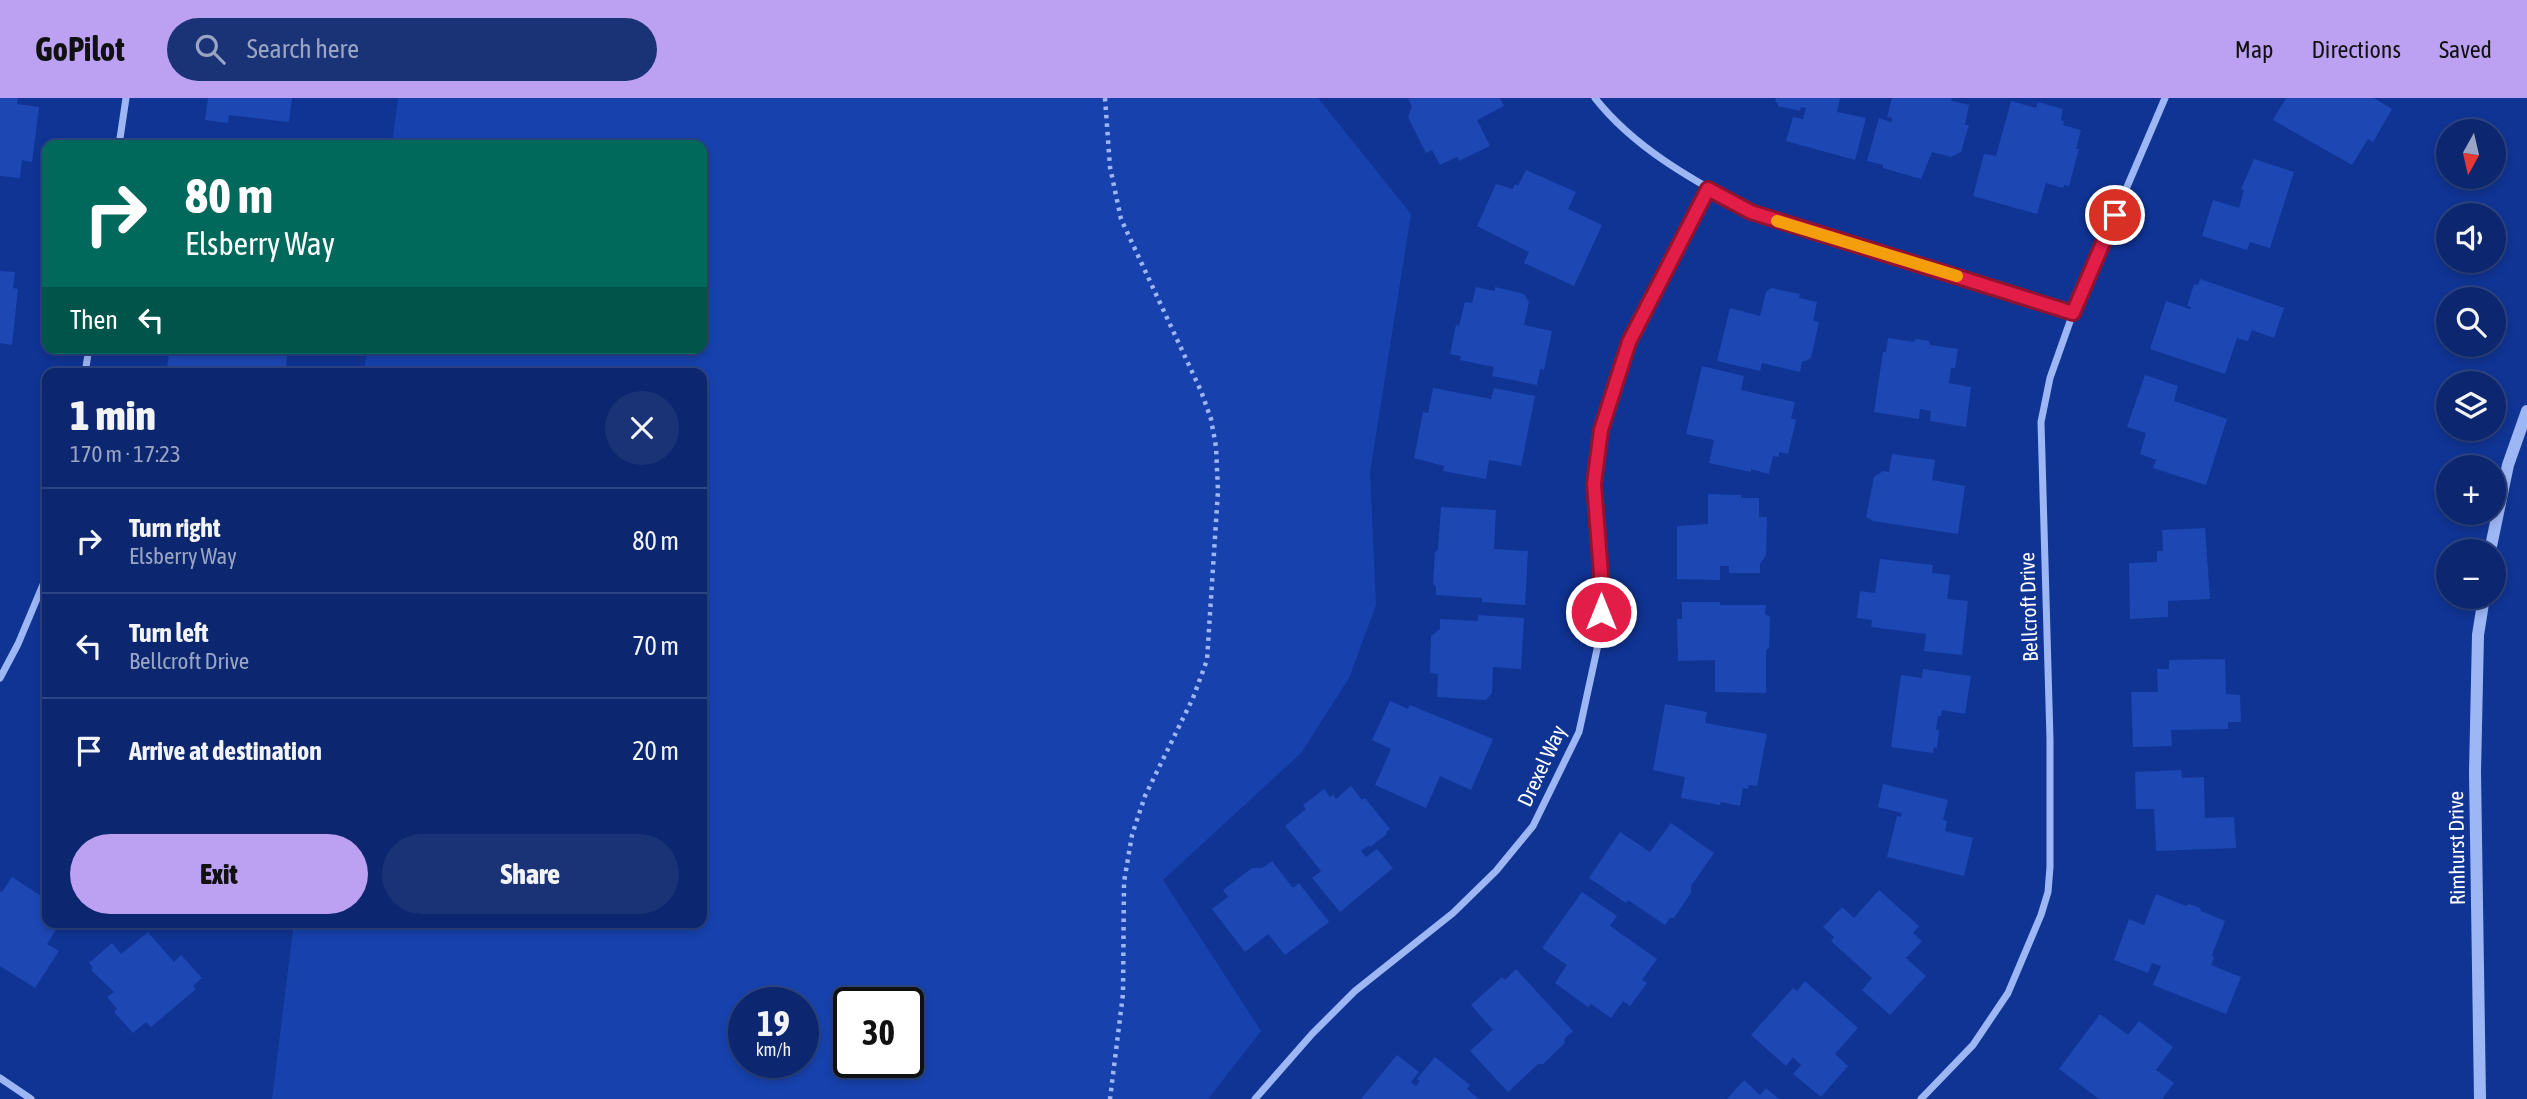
<!DOCTYPE html>
<meta charset="utf-8">
<style>
body{margin:0;font-family:"Asap Condensed",sans-serif;background:#1a3377;color:#f1f3f6;height:100vh;display:flex;flex-direction:column;font-size:26px;white-space:nowrap}
*{box-sizing:border-box;margin:0}
p{font-size:23px;color:#9aa5c3}
.icon{flex:none;width:38px;height:38px;fill:none;stroke:currentColor;stroke-width:2;stroke-linecap:round;stroke-linejoin:round}
.map{position:relative;flex:1;overflow:hidden}
.panel{position:absolute;left:42px;top:270px;width:665px;height:560px;display:flex;flex-direction:column;background:#0c276f;border-radius:14px;box-shadow:0 4px 10px #0003,0 0 0 2px #2c4482}
.panel>*{flex:none}
.top-card{position:absolute;left:42px;top:42px;width:665px;height:214px;border-radius:14px;box-shadow:0 4px 10px #0003,0 0 0 2px #2c4482;background:#00695c;color:#fff;overflow:hidden}
.needle{width:46px;rotate:188deg}
.fabs{position:absolute;left:2436px;top:21px;display:grid;gap:14px}
.fabs a{display:grid;place-items:center;width:70px;height:70px;border-radius:50%;background:#0c276f;box-shadow:0 4px 10px #0003,0 0 0 2px #2c4482;font-size:35px}
.speed{position:absolute;left:728px;top:889px;display:flex;gap:14px;font-size:35px;font-weight:700;text-align:center}
.speed>*{display:grid;place-content:center;width:91px;height:91px;border-radius:50%;background:#0c276f;box-shadow:0 4px 10px #0003,0 0 0 2px #2c4482;line-height:1}
.speed small{font-size:18px;font-weight:400}
.speed .limit{border:4px solid #111;border-radius:10px;background:#fff;color:#111}
.pin{position:absolute;display:grid;place-items:center;width:60px;height:60px;color:#fff;margin:-30px;border:4px solid #fff;border-radius:50%;box-shadow:0 2px 7px #0007}
.me{position:absolute;width:77px;margin:-38px;rotate:0deg;stroke-linejoin:round;filter:drop-shadow(0 0 5px #0008)}
.turn{display:flex;align-items:center;gap:24px;height:147px;padding:0 28px;font-size:32px}
.turn .icon{width:91px;height:91px;stroke-width:2.5}
.turn b{display:block;font-size:49px;line-height:60px}
.then{display:flex;align-items:center;height:66px;padding:0 28px;background:#0003;gap:14px;font-size:26px}
.round{display:grid;place-items:center;flex:none;width:74px;height:74px;border-radius:37px;background:#1a3377}
.overview{display:flex;align-items:center;justify-content:space-between;height:119px;padding:0 28px}
h1{font-size:42px;font-weight:800;line-height:52px}
.primary-button{display:flex;gap:14px;margin-top:auto;padding:14px 28px}
.primary-button a{flex:1;height:80px;border-radius:42px;background:#bca0f2;color:#111;font-size:28px;font-weight:800;line-height:80px;text-align:center}
.primary-button a+a{background:#1a3377;color:#f1f3f6}
ul{padding:0;list-style:none}
li{display:flex;align-items:center;gap:21px;height:105px;padding:0 28px;border-top:2px solid #2c4482}
li div{flex:1}
li b{display:block;font-size:26px}
li em{font-style:normal}
header{display:flex;align-items:center;gap:42px;box-sizing:border-box;height:98px;padding:0 35px;background:#bca0f2;color:#111}
header strong{font-size:33px}
nav{display:flex;gap:38px;margin-inline-start:auto;font-size:24px}
.search{width:490px;height:63px;background:#1a3377;display:flex;align-items:center;gap:18px;box-sizing:border-box;padding:0 24px;border-radius:38px;color:#9aa5c3;font-size:26px}
.map>svg:first-child{display:block}
</style>
<header>
<strong>GoPilot</strong>
<div class="search"><svg class="icon" aria-label="search" viewBox="0 0 24 24"><circle cx="10" cy="10" r="6"/><path d="M15 15l6 6"/></svg>Search here</div>
<nav><a>Map</a><a>Directions</a><a>Saved</a></nav>
</header>
<div class="map">
<svg width="2527" height="1001" viewBox="0 0 2527 1001">
<rect width="100%" height="100%" fill="#103494"/>
<path fill="#1742ae" fill-rule="evenodd" d="M398,0H1318L1411,116L1370,374L1376,507L1349,580L1301,655L1163,782L1261,933L1208,1001H272L294,824H702V275H364L367,250H702V47H392ZM744,905H803V964H744ZM849,905H908V964H849Z"/>
<path fill="#1d47b3" d="M0,0H18L17,6L39,9L32,64L22,62L20,80L0,78Z
M208,0H292L289,24L229,17L228,25L205,22Z
M1410,0H1500L1504,8L1477,22L1490,48L1459,63L1457,59L1440,67L1432,52L1426,55L1408,19L1412,8L1408,1Z
M1776,0H1840L1837,14L1866,20L1855,62L1786,43L1793,19L1803,21L1806,10L1801,9L1800,13L1778,8V5L1775,4Z
M1892,0H1952L1951,3L1969,7L1965,27H1969L1961,54L1951,59L1932,54L1921,81L1883,70V67L1867,63L1879,20L1891,24L1892,20L1887,19Z
M2286,0H2374L2392,11L2373,44L2368,41L2352,67L2273,22Z
M2011,3L2036,10L2038,4L2063,11L2061,22L2064,23L2063,27L2081,32L2076,51H2079L2069,88L2064,87L2063,90L2046,85L2037,116L1973,98L1984,56L1996,58Z
M2254,61L2294,74L2270,150L2250,144L2247,152L2202,138L2213,102L2239,110L2244,92L2241,91Z
M1526,72L1576,94L1568,111L1602,127L1574,188L1524,165L1529,154L1477,128L1496,86L1513,91L1515,86L1518,88Z
M0,173L15,174L13,190L18,191L12,247L0,245Z
M2200,181L2284,210L2274,240L2252,232L2248,243L2237,240L2225,276L2150,251L2166,203L2190,211L2191,209L2187,208L2194,186L2198,187Z
M1476,189L1495,193V189L1524,196L1529,204L1524,227L1552,233L1544,272L1540,271L1537,287L1492,278L1494,269L1460,262L1461,258L1450,256L1456,227L1459,228L1465,204L1472,205Z
M1771,190L1800,196L1799,200L1817,204L1813,223L1819,224L1811,260L1802,264L1800,274L1762,265L1760,273L1717,263L1730,210L1760,218L1766,194Z
M1888,240L1914,244L1916,241L1929,243L1930,247L1958,251L1955,270H1951L1949,285L1971,289L1966,329L1930,323L1931,313L1920,311L1919,321L1874,314L1883,254H1886Z
M170,250H288L285,275H166Z
M1702,268L1744,278L1741,292L1795,304L1791,320L1796,322L1788,356L1779,354V359L1773,358L1769,376L1751,371V374L1709,365L1714,342L1686,336Z
M2145,277L2178,288L2174,303L2227,321L2206,387L2153,370L2156,362L2140,356L2146,335L2127,329Z
M1433,290L1491,301L1494,290L1535,298L1521,368L1489,362L1486,381L1443,373L1444,368L1414,360L1423,314L1428,315Z
M1892,356L1935,362L1932,382L1965,388L1958,436L1873,423L1866,419L1874,379L1883,373L1889,374Z
M1708,396L1741,397V400H1759V419H1767L1766,457L1760,466V475H1729V468H1720V482L1677,481V428L1708,426Z
M1441,409L1496,412L1494,451L1528,453L1525,507L1482,504V500L1436,497V489L1433,486L1435,454L1438,452Z
M2205,430L2210,501L2168,503V519L2130,521L2129,465L2157,464V453H2163L2162,432Z
M1880,461L1933,467L1932,475L1950,477L1947,501L1968,503L1962,557L1924,553L1926,536L1871,529L1872,522L1857,520L1860,493L1875,495Z
M1682,504H1720V507H1766L1765,516L1770,519L1769,550L1766,552V595L1715,594V562L1678,563L1677,521H1682Z
M1478,517L1524,520L1521,571L1493,569L1492,595L1486,602L1437,599L1438,576L1430,575L1431,538L1440,531V521L1478,523Z
M2225,561L2226,596L2240,597L2241,624H2228V631L2171,632L2172,648L2133,649L2131,594H2158L2157,571H2169V562Z
M1923,571L1971,578L1965,616L1942,612L1941,618H1938L1936,632H1939L1937,650L1934,649L1933,655L1891,649L1901,577L1922,580Z
M1390,603L1408,611L1410,607L1493,641L1471,692L1440,678L1426,710L1375,687L1391,651L1372,642Z
M1665,606L1707,614L1705,625L1767,636L1757,688L1749,687L1748,691L1743,690L1740,708L1721,704L1720,707L1681,700L1685,679L1653,672Z
M2181,672L2182,680L2204,679L2205,720L2234,719L2236,750L2156,753L2154,711H2136L2135,674Z
M1883,686L1948,702L1943,722L1947,723L1945,733L1973,740L1964,778L1887,759L1897,718L1901,719L1902,715L1878,709Z
M1351,688L1362,702L1365,700L1390,731L1386,734L1387,736L1370,749L1369,747L1361,753L1366,759L1377,751L1393,770L1340,814L1312,780L1321,773L1285,728L1306,711L1303,707L1324,691L1330,699L1333,697L1336,701Z
M1671,725L1714,755L1691,788V795L1674,820H1670L1665,827L1628,802L1626,805L1589,780L1620,734L1650,754Z
M1272,763L1293,790L1299,785L1329,824L1285,857L1268,836L1245,854L1212,811L1228,799L1223,792L1252,770H1262Z
M12,779L47,802V824H61L47,846L59,853L35,890L0,868V793L2,794Z
M1879,792L1919,828L1913,835L1922,843L1906,860L1926,878L1890,917L1862,892L1872,880L1831,843L1834,839L1823,829L1842,809L1854,820Z
M1582,794L1617,818L1610,828L1657,861L1642,882L1647,885L1630,908L1623,903L1611,920L1591,906L1588,909L1555,885L1567,867L1542,850Z
M2156,796L2186,808L2189,806L2200,810L2201,813L2225,823L2212,857L2214,860L2211,867L2241,879L2226,916L2153,887L2161,868L2152,865L2148,875L2114,862L2129,821L2144,827Z
M148,834L174,864L181,857L202,880L193,888L196,891L151,929L146,924L133,935L114,914L117,911L107,899L114,894L91,872L93,870L89,865L112,845L121,856Z
M1516,871L1573,933L1565,940L1564,946L1543,966H1538L1508,994L1470,953L1493,932L1471,907L1502,879L1505,882Z
M1805,883L1858,930L1835,956L1848,968L1821,999L1793,976L1801,967L1793,959L1786,968L1751,937L1793,890L1797,893Z
M2100,916L2128,937L2139,923L2173,949L2156,972L2174,985L2162,1001H2099L2059,971Z
M1397,957L1419,974L1411,984L1416,988L1420,983L1417,981L1435,959L1470,987L1467,991L1479,1001H1361Z
M1744,982L1760,997L1766,990L1779,1001H1727Z"/>
<g fill="none" stroke-linecap="round" stroke-linejoin="round">
<path stroke="#9db6f4" stroke-width="4.5" stroke-dasharray="3.5 5" stroke-linecap="butt" d="M1105,0L1110,69L1121,121L1201,293L1211,321L1216,349L1218,393L1207,562L1193,600L1145,698L1132,737L1124,784L1123,896L1110,1001"/>
<path stroke="#9db6f4" stroke-width="7" d="M1595,0C1635,51 1695,83 1751,114L2073,215
M119,47L126,0
M85,275L89,250
M0,580L18,546L47,477
M0,980L31,1001
M1255,1001L1312,936L1355,893L1453,815L1496,773L1533,728L1579,634L1601,533V476L1594,386L1601,332L1629,244L1708,91
M1921,1001L1973,947L2008,895L2041,817L2048,794L2050,769V641L2041,324L2050,280L2073,215L2165,0"/>
<path stroke="#9db6f4" stroke-width="12" d="M2490,453L2508,367L2527,313
M2480,1001L2475,674L2478,537L2484,499"/>
</g>
<g fill="none" stroke-linecap="round" stroke-linejoin="round">
<g stroke="#92132f" stroke-width="18">
<path id="route" d="M1601,514V476L1594,386L1601,332L1629,244L1708,91L1751,114L2073,215L2115,117"/>
</g>
<use href="#route" stroke="#e11d48" stroke-width="12"/>
<path stroke="#f59e0b" stroke-width="12" d="M1777,123L1957,178"/>
</g>
<g text-anchor="middle" stroke-width="7" stroke-linejoin="round" paint-order="stroke">
<g font-size="21" fill="#fff" stroke="#103494">
<text transform="translate(2029 509) rotate(-92)" y="7">Bellcroft Drive</text>
<text transform="translate(1542 668) rotate(-65)" y="7">Drexel Way</text>
<text transform="translate(2457 750) rotate(-91)" y="7">Rimhurst Drive</text>
</g>
</g>
</svg>
<div class="fabs">
<a><svg class="needle" viewBox="-14 -14 28 28"><path d="M0-13l5 13h-10z" fill="#e53935"/><path d="M0 13l5-13h-10z" fill="#9aa5c3"/></svg></a>
<a><svg class="icon" aria-label="sound" viewBox="0 0 24 24"><path d="M4 9h4l5-4v14l-5-4H4zM17 9q2 3 0 6"/></svg></a>
<a><svg class="icon" aria-label="search" viewBox="0 0 24 24"><circle cx="10" cy="10" r="6"/><path d="M15 15l6 6"/></svg></a>
<a><svg class="icon" aria-label="layers" viewBox="0 0 24 24"><path d="M12 4l9 5-9 5-9-5zM3 14l9 5 9-5"/></svg></a>
<a>+</a>
<a>−</a>
</div>
<div class="speed"><div>19<small>km/h</small></div><div class="limit">30</div></div>
<div class="pin" style="left:2115px;top:117px;background:#d93025"><svg class="icon" aria-label="arrive" viewBox="0 0 24 24"><path d="M6 21V4h12l-3 4 3 4H6"/></svg></div>
<svg class="me" style="left:1601px;top:514px" viewBox="-20 -20 40 40"><circle r="17" fill="#e11d48" stroke="#fff" stroke-width="3"/><path d="M0-11L8 9 0 5-8 9z" fill="#fff"/></svg>
<div class="top-card">
<div class="turn"><svg class="icon" aria-label="right" viewBox="0 0 24 24"><path d="M7 20v-9h11M14 6l5 5-5 5"/></svg><div><b>80 m</b>Elsberry Way</div></div>
<div class="then">Then<svg class="icon" aria-label="left" viewBox="0 0 24 24"><path d="M17 20v-9H6M10 6l-5 5 5 5"/></svg></div>
</div>
<section class="panel">
<div class="overview"><div><h1>1 min</h1><p>170 m · 17:23</p></div><a class="round"><svg class="icon" aria-label="close" viewBox="0 0 24 24"><path d="M6 6l12 12M18 6L6 18"/></svg></a></div>
<ul>
<li><svg class="icon" aria-label="right" viewBox="0 0 24 24"><path d="M7 20v-9h11M14 6l5 5-5 5"/></svg><div><b>Turn right</b><p>Elsberry Way</p></div><em>80 m</em></li>
<li><svg class="icon" aria-label="left" viewBox="0 0 24 24"><path d="M17 20v-9H6M10 6l-5 5 5 5"/></svg><div><b>Turn left</b><p>Bellcroft Drive</p></div><em>70 m</em></li>
<li><svg class="icon" aria-label="arrive" viewBox="0 0 24 24"><path d="M6 21V4h12l-3 4 3 4H6"/></svg><div><b>Arrive at destination</b></div><em>20 m</em></li>
</ul>
<div class="primary-button"><a>Exit</a><a>Share</a></div>
</section>
</div>
